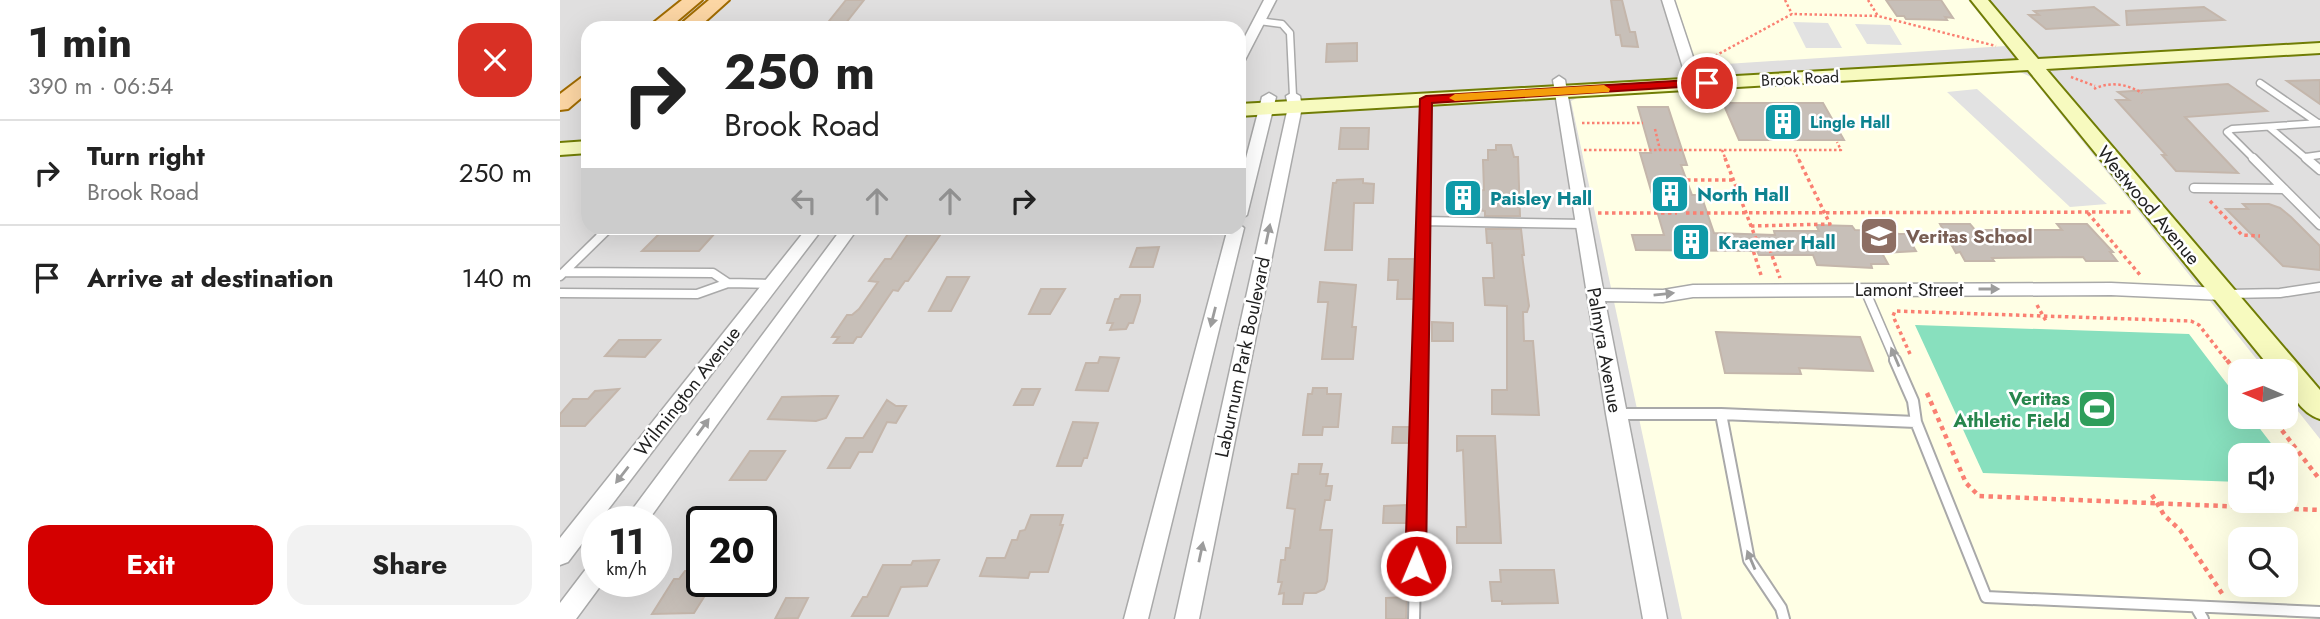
<!DOCTYPE html>
<meta charset="utf-8">
<style>
body{margin:0;font-family:Jost,sans-serif;background:#f2f2f2;color:#222;height:100vh;display:flex;flex-direction:column;font-size:26px;white-space:nowrap}
*{box-sizing:border-box;margin:0}
p{font-size:23px;color:#767676}
.icon{flex:none;width:38px;height:38px;fill:none;stroke:currentColor;stroke-width:2;stroke-linecap:round;stroke-linejoin:round}
.map{position:relative;flex:1;overflow:hidden}
.details{display:flex;flex-direction:column;background:#fff;width:560px}
.details>*{flex:none}
.banner{position:absolute;left:21px;top:21px;width:665px;height:214px;border-radius:21px;box-shadow:0 7px 28px #0002;background:#fff;color:#222;overflow:hidden}
.needle{width:46px;rotate:272deg}
.buttons{position:absolute;left:1668px;top:359px;display:grid;gap:14px}
.buttons a{display:grid;place-items:center;width:70px;height:70px;border-radius:14px;background:#fff;box-shadow:0 7px 28px #0002;font-size:35px}
.speed{position:absolute;left:21px;top:506px;display:flex;gap:14px;font-size:35px;font-weight:700;text-align:center}
.speed>*{display:grid;place-content:center;width:91px;height:91px;border-radius:50%;background:#fff;box-shadow:0 7px 28px #0002;line-height:1}
.speed small{font-size:18px;font-weight:400}
.speed .limit{border:4px solid #111;border-radius:10px;background:#fff;color:#111}
.pin{position:absolute;display:grid;place-items:center;width:60px;height:60px;color:#fff;margin:-30px;border:4px solid #fff;border-radius:50%;box-shadow:0 2px 7px #0007}
.me{position:absolute;width:77px;margin:-38px;rotate:1deg;stroke-linejoin:round;filter:drop-shadow(0 0 5px #0008)}
.turn{display:flex;align-items:center;gap:24px;height:147px;padding:0 28px;font-size:32px}
.turn .icon{width:91px;height:91px;stroke-width:2.5}
.turn b{display:block;font-size:49px;line-height:60px}
.lanes{display:flex;align-items:center;height:66px;padding:0 28px;background:#0003;justify-content:center;gap:35px;direction:ltr}
.lanes .off{opacity:.35}
.round{display:grid;place-items:center;flex:none;width:74px;height:74px;border-radius:21px;background:#f2f2f2}
.overview{display:flex;align-items:center;justify-content:space-between;height:119px;padding:0 28px}
h1{font-size:42px;font-weight:700;line-height:52px}
.cta{display:flex;gap:14px;margin-top:auto;padding:14px 28px}
.cta a{flex:1;height:80px;border-radius:21px;background:#d40000;color:#fff;font-size:28px;font-weight:700;line-height:80px;text-align:center}
.cta a+a{background:#f2f2f2;color:#222}
ul{padding:0;list-style:none}
li{display:flex;align-items:center;gap:21px;height:105px;padding:0 28px;border-top:2px solid #e0e0e0}
li div{flex:1}
li b{display:block;font-size:26px}
li em{font-style:normal}
main{display:flex;flex:1;min-height:0}
.map>svg:first-child{display:block}
</style>
<main>
<section class="details">
<div class="overview"><div><h1>1 min</h1><p>390 m · 06:54</p></div><a class="round" style="background:#d93025;color:#fff"><svg class="icon" aria-label="close" viewBox="0 0 24 24"><path d="M6 6l12 12M18 6L6 18"/></svg></a></div>
<ul>
<li><svg class="icon" aria-label="right" viewBox="0 0 24 24"><path d="M7 20v-9h11M14 6l5 5-5 5"/></svg><div><b>Turn right</b><p>Brook Road</p></div><em>250 m</em></li>
<li><svg class="icon" aria-label="arrive" viewBox="0 0 24 24"><path d="M6 21V4h12l-3 4 3 4H6"/></svg><div><b>Arrive at destination</b></div><em>140 m</em></li>
</ul>
<div class="cta"><a>Exit</a><a>Share</a></div>
</section>
<div class="map">
<svg width="1760" height="619" viewBox="0 0 1760 619">
<rect width="100%" height="100%" fill="#f2efe9"/>
<path fill="#e0dfdf" fill-rule="evenodd" d="M0,0H1760V619H0ZM28,28H679V228H28ZM1680,371H1726V416H1680ZM1680,455H1726V500H1680ZM37,522H96V581H37ZM142,522H201V581H142ZM1680,539H1726V584H1680Z"/>
<path fill="#ffffe5" fill-rule="evenodd" d="M1114,0H1408L1446,46L1135,66Z
M1458,71L1471,77L1706,371H1680V416H1726V396L1760,439V619H1122L1011,101L1017,98ZM1680,455H1726V500H1680ZM1680,539H1726V584H1680Z"/>
<path fill="#88e0be" d="M1355,325L1629,334L1680,401V416L1691,417L1720,455H1680V482L1423,473Z"/>
<path fill="#e2e2e2" d="M1233,22L1268,23L1282,48H1246Z
M1295,24L1330,25L1342,45L1307,44Z
M1417,89L1547,204L1510,207L1387,92Z"/>
<path fill="#c7bfb8" stroke="#c4b6ab" stroke-width="2" d="M286,0H304L285,24L266,25Z
M1051,0H1062L1070,32H1075L1078,47L1062,46L1060,35H1056Z
M1326,0H1381L1393,18L1385,17L1387,20L1346,19L1344,16H1337Z
M1534,7L1558,25L1486,29L1469,15H1479L1474,11Z
M1644,7L1664,20L1567,25L1566,11Z
M797,43V61L766,62L767,44Z
M1760,80V104L1727,81Z
M1668,84L1707,111L1625,117L1678,173L1616,171L1602,155H1606L1556,100H1569L1558,92Z
M1163,103H1263L1284,140H1179Z
M1078,107H1108L1127,165H1121L1132,195H1141L1154,233L1215,235L1214,231H1259L1256,225L1292,226L1295,230L1336,231L1338,234H1346L1356,251L1322,253L1328,264H1311L1312,268L1257,265L1253,255H1199L1197,251L1076,250L1072,235H1104L1080,153H1091Z
M781,128H809L808,149H779Z
M936,145H951L954,157H958L960,216H925V211L918,210L887,209V192L924,190L923,160H928V150H936Z
M803,179V183L814,184L813,203H794L792,250H765L773,183H776L777,180Z
M1683,204H1709L1720,208L1731,217L1760,246V270L1723,266L1666,209H1688Z
M1380,224H1410L1415,230H1502L1497,224H1527L1553,252H1550L1557,261H1526L1523,257L1432,258L1434,261H1405L1400,252L1396,253Z
M105,228H140L135,232H156L139,251H82Z
M352,228H385L348,281H345L338,291L333,290L301,337H297L293,343H274L279,337H272L287,315H292L299,309L318,282L309,281L325,259H331Z
M926,229H961L964,255H962L969,306L967,312H963L964,341H973L979,415L932,414V390H947V306L925,305L923,278H934L932,243H927Z
M599,247L593,267H570L577,248Z
M829,259H856L855,299H837L838,280H828Z
M387,277H409L391,311H369Z
M760,282L796,285L792,327H796L793,359H762L768,302H758Z
M481,289H505L490,314H469Z
M561,295H580V301L573,323H569L566,329L550,330L553,323H547L555,299H559Z
M872,322L893,323V341H872Z
M1156,332L1300,337L1313,371L1239,368L1241,374L1165,373Z
M59,340H100L85,357L45,356Z
M540,357L559,358L548,391L516,390L526,363H538Z
M753,388H767V394H781L778,427H763L762,435H743L748,394H752Z
M59,389L25,426H0V414L13,399H28L35,391Z
M462,389H480L473,405H454Z
M263,396H278L266,418L256,421L208,419L222,397Z
M327,400L336,406H346L336,423L327,422L312,452H299L290,468H268L286,438H303Z
M513,422L538,423L527,458H524L521,466H497Z
M833,427H851L850,443H832Z
M897,436H935L941,543H897V527H906L903,450L897,451Z
M190,451H225L206,480H170Z
M739,464H762L760,474H768L766,486H772L770,500H765L760,530H772L767,581L764,589L756,593H744L742,604H723L724,593L719,594L722,582H718L721,560H725L726,548H730L735,509L727,508L732,474H738Z
M847,505V523H823L824,506Z
M471,515H503L500,525H503L488,572H470L468,578L420,576L427,558H445L452,540H457L460,531L465,530Z
M379,560L367,586L341,587L328,616H292L303,597H307L323,565H351L353,561Z
M940,570H994L998,603L942,604V601H932L930,582H941Z
M125,571H142V581H149L144,589H149L134,613L92,614L114,579H119Z
M847,597L846,619H826V598Z
M226,598H248L238,618L215,619Z"/>
<g fill="none" stroke-linecap="round" stroke-linejoin="round">
<g stroke="#a9a9a9" stroke-width="9">
<path id="lane-far2" d="M699,21L722,24L730,33L733,96
M1700,83L1758,123
M1709,127L1748,160
M1746,157L1760,155
M865,160L866,99
M1695,160L1667,132L1672,129L1760,123"/>
</g>
<g stroke="#a9a9a9" stroke-width="11">
<path id="lane-far1" d="M1693,158L1760,225
M1746,158L1760,170
M1634,188L1724,189
M863,221L1024,224
M4,272L49,228
M0,276L4,272L153,273L168,283
M1305,290L1336,362
M0,293L137,294L168,283L211,284
M1668,294L1720,293L1760,287
M860,362L865,158"/>
</g>
<g stroke="#a9a9a9" stroke-width="14">
<path id="lane" d="M1335,360L1353,401L1356,422
M1058,414H1161L1356,422L1426,597L1760,612
M1161,414L1189,560L1221,608L1224,619
M1636,607L1643,619
M854,619L860,360"/>
</g>
<g stroke="#a9a9a9" stroke-width="3">
<path id="street" d="M704,0H716L685,60L679,64V48Z
M1102,0H1114L1142,84L1140,87L1135,88L1128,84Z
M999,76L1005,80L1043,289L1103,290L1133,285L1551,283L1663,288L1672,294L1663,300L1551,295L1133,297L1103,302L1045,301L1107,619H1083L1046,414L993,80Z
M733,92L740,96L742,107L639,619H615L728,107L726,96Z
M709,93L716,97L687,215L679,220V185L702,97Z
M679,224L684,228L588,619H564L668,228H679Z
M247,228H263L8,562L0,565V538Z
M282,228H298L87,522H63Z
M37,562V581H44L16,619H0V603L29,565Z"/>
</g>
<g stroke="#707d05" stroke-width="4">
<path id="secondary" d="M1411,0H1428L1478,59L1760,43V53L1486,69L1760,390V419C1741,413 1726,390 1726,371H1713L1468,70L679,116V104L1459,60Z
M28,141V153L0,155V143Z"/>
</g>
<g stroke="#a06b00" stroke-width="4">
<path id="primary" d="M122,0H142L109,28H87Z
M149,0H169L138,28H116Z
M28,76V92L8,109L0,110V94L21,78Z"/>
</g>
<path stroke="#fa8072" stroke-width="2.5" stroke-dasharray="2.5 2.5" stroke-linecap="butt" d="M1225,0L1232,14
M1308,0L1318,16
M1142,63L1232,14L1318,16L1436,46
M1511,77L1535,86
M1534,89C1550,81 1567,84 1582,93
M1022,123H1083
M1095,129L1100,150
M1024,150H1234L1239,160
M1162,150L1166,160
M1234,150H1281L1277,142"/>
<path stroke="#fa8072" stroke-width="3.5" stroke-dasharray="3.5 3.5" stroke-linecap="butt" d="M1165,158L1196,239
M1127,180H1173
M1650,201L1682,235L1700,236
M1038,213H1117
M1126,213L1573,212
M1528,213L1580,275
M1191,226L1270,224L1238,158
M1201,275L1192,247H1209L1220,278
M1477,305L1486,321
M1350,354L1333,316L1335,311L1631,321L1639,325L1668,362"/>
<path stroke="#fa8072" stroke-width="4.5" stroke-dasharray="4.5 4.5" stroke-linecap="butt" d="M1667,360L1680,377
M1367,393L1406,483L1419,496L1760,510
M1711,416L1760,480
M1592,495L1604,515L1620,530L1663,595"/>
<use href="#lane-far2" stroke="#fff" stroke-width="6"/>
<use href="#lane-far1" stroke="#fff" stroke-width="8"/>
<use href="#lane" stroke="#fff" stroke-width="10"/>
<use href="#street" fill="#fff" fill-rule="evenodd"/>
<use href="#secondary" fill="#f7fabf" fill-rule="evenodd"/>
<use href="#primary" fill="#fcd6a4" fill-rule="evenodd"/>
</g>
<defs><path id="oneway-solid" d="M-6-.8H1V-3.2L6.5 0L1 3.2V.8H-6Z" transform="scale(1.75)"/></defs>
<g fill="#9c9c9c">
<use href="#oneway-solid" transform="translate(708 234) rotate(-78)"/>
<use href="#oneway-solid" transform="translate(1429 289)"/>
<use href="#oneway-solid" transform="translate(1104 294) rotate(-6)"/>
<use href="#oneway-solid" transform="translate(653 317) rotate(104)"/>
<use href="#oneway-solid" transform="translate(1335 357) rotate(-113)"/>
<use href="#oneway-solid" transform="translate(143 427) rotate(-54)"/>
<use href="#oneway-solid" transform="translate(62 475) rotate(128)"/>
<use href="#oneway-solid" transform="translate(641 552) rotate(-78)"/>
<use href="#oneway-solid" transform="translate(1191 560) rotate(-113)"/>
</g>
<path fill="#d40000" stroke="#8a0000" stroke-width="2" d="M1147,79L1151,80V85L872,103L866,566L863,572L856,575L848,572L845,566L860,99L866,96Z"/>
<path fill="#f59e0b" d="M1044,85L1050,89L1049,92L895,101L889,98L895,94Z"/>
<defs>
<g id="building-square" transform="scale(2.0125)"><rect x="-9" y="-9" width="18" height="18" rx="4" fill="#0f9aa8" stroke="#fff"/><path d="M-4-6H4V6H1V3H-1V6H-4ZM-2.5-4.3h1.7v1.8h-1.7ZM.8-4.3h1.7v1.8H.8ZM-2.5-1h1.7V.8h-1.7ZM.8-1h1.7V.8H.8Z" fill="#fff"/></g>
<g id="school-square" transform="scale(2.0125)"><rect x="-9" y="-9" width="18" height="18" rx="4" fill="#8d6e63" stroke="#fff"/><path d="M0-5L7-2L0 1L-7-2ZM-4 1L0 2.5L4 1V4Q0 6-4 4Z" fill="#fff"/></g>
<g id="stadium-square" transform="scale(2.0125)"><rect x="-9" y="-9" width="18" height="18" rx="4" fill="#2e9e5b" stroke="#fff"/><path d="M0-5a6.5 5 0 1 0 0 10a6.5 5 0 1 0 0-10ZM-3.5-1.8h7v3.6h-7Z" fill="#fff"/></g>
</defs>
<g fill-rule="evenodd">
<use href="#building-square" x="1223" y="122"/>
<use href="#building-square" x="1110" y="194"/>
<use href="#building-square" x="903" y="198"/>
<use href="#school-square" x="1319" y="236"/>
<use href="#building-square" x="1131" y="242"/>
<use href="#stadium-square" x="1537" y="409"/>
</g>
<g text-anchor="middle" stroke-width="5" stroke-linejoin="round" paint-order="stroke">
<g font-size="16" fill="#222" stroke="#fff">
<text transform="translate(1240 78) rotate(-3)" y="6">Brook Road</text>
</g>
<g font-size="16" font-weight="bold" fill="#0d838f" stroke="#fff" text-anchor="start">
<text x="1250" y="128">Lingle Hall</text>
</g>
<g font-size="19" font-weight="bold" fill="#0d838f" stroke="#fff" text-anchor="start">
<text x="1137" y="201">North Hall</text>
<text x="930" y="205">Paisley Hall</text>
<text x="1158" y="249">Kraemer Hall</text>
</g>
<g font-size="19" fill="#222" stroke="#fff">
<text transform="translate(1589 205) rotate(50)" y="7">Westwood Avenue</text>
<text x="1349" y="296">Lamont Street</text>
<text transform="translate(1045 350) rotate(80)" y="7">Palmyra Avenue</text>
<text transform="translate(682 357) rotate(-78)" y="7">Laburnum Park Boulevard</text>
<text transform="translate(127 391) rotate(-52)" y="7">Wilmington Avenue</text>
</g>
<g font-size="19" font-weight="bold" fill="#785e54" stroke="#fff" text-anchor="start">
<text x="1346" y="243">Veritas School</text>
</g>
<g font-size="19" font-weight="bold" fill="#27864d" stroke="#fff" text-anchor="end">
<text x="1510" y="405">Veritas<tspan x="1510" dy="22">Athletic Field</tspan></text>
</g>
</g>
</svg>
<div class="buttons">
<a><svg class="needle" viewBox="-14 -14 28 28"><path d="M0-13l5 13h-10z" fill="#e53935"/><path d="M0 13l5-13h-10z" fill="#767676"/></svg></a>
<a><svg class="icon" aria-label="sound" viewBox="0 0 24 24"><path d="M4 9h4l5-4v14l-5-4H4zM17 9q2 3 0 6"/></svg></a>
<a><svg class="icon" aria-label="search" viewBox="0 0 24 24"><circle cx="10" cy="10" r="6"/><path d="M15 15l6 6"/></svg></a>
</div>
<div class="speed"><div>11<small>km/h</small></div><div class="limit">20</div></div>
<div class="pin" style="left:1147px;top:83px;background:#d93025"><svg class="icon" aria-label="arrive" viewBox="0 0 24 24"><path d="M6 21V4h12l-3 4 3 4H6"/></svg></div>
<svg class="me" style="left:856px;top:566px" viewBox="-20 -20 40 40"><circle r="17" fill="#d40000" stroke="#fff" stroke-width="3"/><path d="M0-11L8 9 0 5-8 9z" fill="#fff"/></svg>
<div class="banner">
<div class="turn"><svg class="icon" aria-label="right" viewBox="0 0 24 24"><path d="M7 20v-9h11M14 6l5 5-5 5"/></svg><div><b>250 m</b>Brook Road</div></div>
<div class="lanes"><svg class="icon off" aria-label="left" viewBox="0 0 24 24"><path d="M17 20v-9H6M10 6l-5 5 5 5"/></svg><svg class="icon off" aria-label="ahead" viewBox="0 0 24 24"><path d="M12 20V5M6 11l6-6 6 6"/></svg><svg class="icon off" aria-label="ahead" viewBox="0 0 24 24"><path d="M12 20V5M6 11l6-6 6 6"/></svg><svg class="icon" aria-label="right" viewBox="0 0 24 24"><path d="M7 20v-9h11M14 6l5 5-5 5"/></svg></div>
</div>
</div>
</main>
